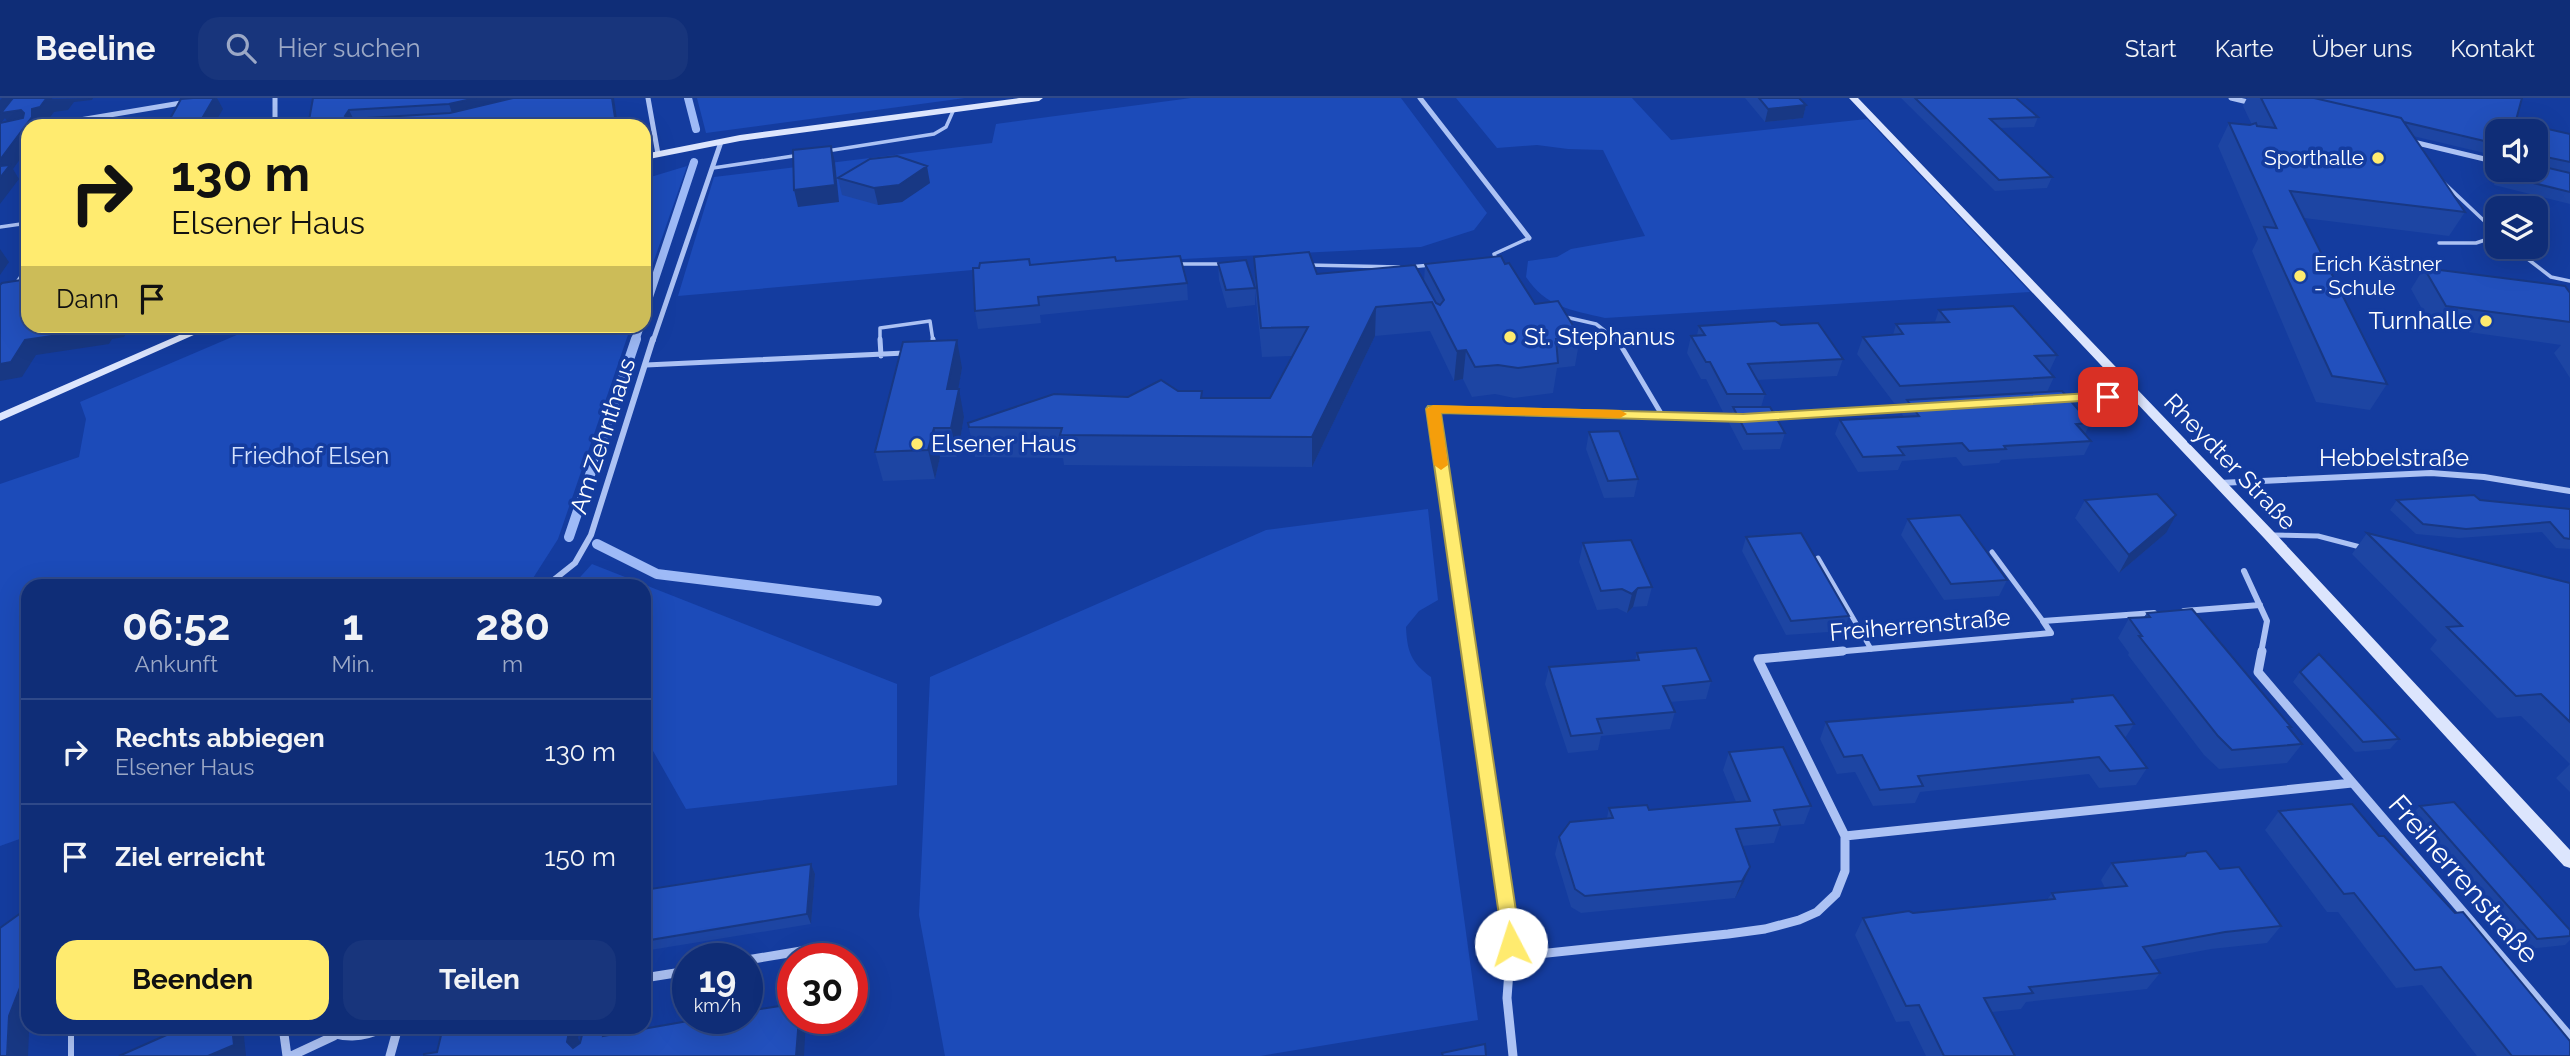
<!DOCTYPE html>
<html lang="de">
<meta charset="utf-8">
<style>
body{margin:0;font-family:Raleway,sans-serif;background:#18357c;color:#f1f3f6;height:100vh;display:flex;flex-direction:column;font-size:26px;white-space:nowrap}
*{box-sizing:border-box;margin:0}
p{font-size:23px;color:#9ba8c6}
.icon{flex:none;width:38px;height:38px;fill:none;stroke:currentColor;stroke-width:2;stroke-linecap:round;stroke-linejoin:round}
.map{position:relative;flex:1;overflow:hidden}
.details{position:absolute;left:21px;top:481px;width:630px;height:455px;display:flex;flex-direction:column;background:#0f2d77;border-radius:21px;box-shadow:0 7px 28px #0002,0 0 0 2px #2f4989}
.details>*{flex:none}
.banner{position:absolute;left:21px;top:21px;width:630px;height:214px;border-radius:21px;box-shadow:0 7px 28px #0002,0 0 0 2px #2f4989;background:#ffeb6f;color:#111;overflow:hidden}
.controls{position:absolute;left:2485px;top:21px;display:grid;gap:14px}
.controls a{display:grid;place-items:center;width:63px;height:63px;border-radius:14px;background:#0f2d77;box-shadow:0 7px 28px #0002,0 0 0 2px #2f4989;font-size:35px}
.speed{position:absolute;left:672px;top:845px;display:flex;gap:14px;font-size:35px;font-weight:700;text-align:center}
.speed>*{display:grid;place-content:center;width:91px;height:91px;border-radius:50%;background:#0f2d77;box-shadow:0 7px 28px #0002,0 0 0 2px #2f4989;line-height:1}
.speed small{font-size:18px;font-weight:400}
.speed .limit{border:10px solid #d22;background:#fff;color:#111}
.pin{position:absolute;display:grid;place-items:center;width:60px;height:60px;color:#fff;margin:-30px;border-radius:14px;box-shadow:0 4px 10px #0006}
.me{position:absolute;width:77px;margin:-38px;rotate:355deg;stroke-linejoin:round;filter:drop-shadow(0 0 5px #0008)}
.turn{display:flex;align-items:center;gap:24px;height:147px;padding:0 35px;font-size:32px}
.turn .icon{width:91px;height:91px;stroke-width:2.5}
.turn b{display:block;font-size:49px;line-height:60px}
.then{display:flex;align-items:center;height:66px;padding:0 35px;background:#0003;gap:14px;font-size:26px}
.eta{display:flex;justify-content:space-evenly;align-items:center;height:119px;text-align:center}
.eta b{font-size:42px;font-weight:700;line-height:49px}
.button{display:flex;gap:14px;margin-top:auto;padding:14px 35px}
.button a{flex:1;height:80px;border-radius:21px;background:#ffeb6f;color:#111;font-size:28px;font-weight:700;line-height:80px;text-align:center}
.button a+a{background:#18357c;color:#f1f3f6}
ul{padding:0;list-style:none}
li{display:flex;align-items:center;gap:21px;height:105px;padding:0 35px;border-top:2px solid #2f4989}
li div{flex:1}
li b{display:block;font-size:26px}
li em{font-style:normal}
header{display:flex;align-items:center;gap:42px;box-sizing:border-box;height:98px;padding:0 35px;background:#0f2d77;border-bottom:2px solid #2f4989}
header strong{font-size:33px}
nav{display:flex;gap:38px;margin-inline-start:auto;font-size:24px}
.search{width:490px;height:63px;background:#18357c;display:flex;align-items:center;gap:18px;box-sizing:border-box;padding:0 24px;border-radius:21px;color:#9ba8c6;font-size:26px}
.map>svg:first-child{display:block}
</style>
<header>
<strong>Beeline</strong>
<div class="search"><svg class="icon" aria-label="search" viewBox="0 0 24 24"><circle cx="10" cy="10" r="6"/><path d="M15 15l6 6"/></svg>Hier suchen</div>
<nav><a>Start</a><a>Karte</a><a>Über uns</a><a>Kontakt</a></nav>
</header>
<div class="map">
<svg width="2570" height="958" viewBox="0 0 2570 958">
<rect width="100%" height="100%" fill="#143c9f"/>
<path fill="#1c4bb9" d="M697,0H965L706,35Z
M1191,0H1401L1487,115L1474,132L1421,149L984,171L678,198L714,79L992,45L996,26Z
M1456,0H1632L1671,42L1867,21L2030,194L1605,220C1571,212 1546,209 1526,179L1528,163L1557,159L1571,151L1645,138L1603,52L1568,51L1537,47L1497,50Z
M687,68L644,191V81Z
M258,228H631L558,441L528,488H28V738L0,748V386L79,359L86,321L80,304Z
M1428,411L1438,502L1419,513L1406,529C1407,553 1411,565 1431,579L1478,922L1260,958H945L919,817L930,579L1266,432Z
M592,466L897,586V687L686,711L644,637V488H572Z"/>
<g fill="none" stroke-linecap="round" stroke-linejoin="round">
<path stroke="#9ebaf7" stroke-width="8" d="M688,0L696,31
M644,214L694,64
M635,243L640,228"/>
<path stroke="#9ebaf7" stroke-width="10" d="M569,439L636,241
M597,446L657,476L877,503"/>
<path stroke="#acc2f4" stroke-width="3.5" d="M827,53L934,36L946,29L954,11
M713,70L800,57
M2442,83L2497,135
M0,129L28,125
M2439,145H2476L2497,138
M2512,149L2551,179L2570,183
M1497,163L1494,156L1529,140
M1175,166H1224
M1308,167L1399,169
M1409,169L1431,167
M15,187L28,168
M1561,218L1596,226L1618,243
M880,243V230L930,223L933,243"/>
<path stroke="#acc2f4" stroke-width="5" d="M880,241L881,258
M933,241L934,249
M1617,241L1662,317
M646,267L905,255
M2271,437L2318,438L2364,450
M1992,454L2043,523
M1818,460L1871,551"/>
<path stroke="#acc2f4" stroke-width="6" d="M71,929V958"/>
<path stroke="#acc2f4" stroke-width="5" d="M275,0V28
M648,0L658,56
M1420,0L1529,140
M2231,0L2252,5
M44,28L187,4
M2409,43L2497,64
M653,243L721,44"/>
<path stroke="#acc2f4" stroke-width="6" d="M2061,301L2135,297
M1767,318L1913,310
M2219,385L2431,375L2484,379L2570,393
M2244,473L2267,523L2261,555
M546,488L575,465L591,437L653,241
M2184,513L2260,507
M1468,555L1433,311L1738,320
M1823,555L2051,535L2043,523L2154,515"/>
<path stroke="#acc2f4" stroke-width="9" d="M1467,553L1509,818L1511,846L1507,900L1513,958
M1843,553L1758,561L1845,738
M2262,553L2258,574L2570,939
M1509,859L1728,836L1765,831L1799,822L1817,814L1836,796L1845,773V738L2352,685
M747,862L825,849
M644,880L688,873
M283,929L287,958
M319,929C342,942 363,940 386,929
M291,958L334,938
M390,958L398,929"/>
<path fill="#dce5fd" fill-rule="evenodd" d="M1019,0H1043L1039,3L740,43L644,62V56L740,37Z
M1849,0H1858L2274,434L2570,752V770L2564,768L2264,440Z
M200,228H214L0,323V315Z"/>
</g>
<path fill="#1d45a3" d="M313,0H614L308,28Z
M1745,0H1799L1806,7L1803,20L1765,24Z
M1901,0H2016L2038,19L2034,29L2000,30L2052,79L2047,90L1995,93Z
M2247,0H2522L2515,24L2570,36V106L2494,87L2498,72H2536V33H2497V58L2413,38L2465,114L2449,138L2304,120L2387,286L2370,312L2316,304L2252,153L2258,141L2218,48L2229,25L2252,27L2243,8Z
M838,80L930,85L902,104L878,107L842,97Z
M1254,159L1317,176L1424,183L1425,166H1505L1535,206L1580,239L1575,268L1557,270L1553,295L1514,300L1495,296L1472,299L1463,281L1454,283L1430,233L1375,238L1312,369L1064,367L1063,360L975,359L968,325L1128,299L1178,293L1202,300H1270L1292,258L1262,259L1255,192V207L1227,210L1219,182L1218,165L1255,189Z
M1116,163L1187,185L1188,202L1040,217L1041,225L978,231L975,213L1030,167Z
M2424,170L2570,195V280L2554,255L2561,247L2432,229L2411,191Z
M1939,212L2057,257L2049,274L2054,279L2047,294L2090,325L2085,336L2091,343L2084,357L2001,362L1999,365L1963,368L1956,359L1902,363L1898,372L1858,374L1835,336L1840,322L1904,319L1902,316L1906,305H1894L1857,256L1863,239L1893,237L1896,226L1935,224Z
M1781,227L1843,261L1837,278L1757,282L1765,296L1761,309L1785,335L1780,351L1743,352L1729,325L1732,314H1723L1706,281H1701L1687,255L1691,238L1697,237L1699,228Z
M962,270L958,291L964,319L957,359H940L935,381L883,383L875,354Z
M1589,334L1638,381L1634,399L1604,400L1586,351Z
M2085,402L2166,435L2119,475L2075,420Z
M2397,402H2480L2570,411V451L2556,450L2542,434L2459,440L2416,436L2390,412Z
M1908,421L2007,482L1999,498L1944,502L1901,437Z
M2367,435L2570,485V666L2521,618L2497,620L2430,551L2437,542L2352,456Z
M1746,439L1849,518L1843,533L1786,537L1742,453Z
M1583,445L1652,489L1647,508L1633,509L1627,515L1617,510L1597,512L1579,464Z
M2147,515L2291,629L2289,630L2302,646L2287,665L2219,671L2204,657L2128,557L2129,555L2118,540L2129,520L2144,519Z
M1637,555L1711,583L1706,601L1670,604L1675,614L1670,631L1601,638L1598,652L1568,655L1545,586L1549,569L1635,562Z
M2300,574L2399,641L2390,651L2355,654L2293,584Z
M2072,601L2134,626L2125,640L2147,670L2136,687L2099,690L2089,676L1920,694L1915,705L1873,708L1855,674L1837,676L1820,641L1826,624L2071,604Z
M1729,654L1811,708L1804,726L1780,728L1774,745L1742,748L1750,769L1743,786L1735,800L1581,815L1571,809L1555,756L1559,739L1607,720L1609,710L1649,712L1736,704L1723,672Z
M2570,666V694L2556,680Z
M2420,708L2570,832V842L2565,847L2527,851L2411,717Z
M2279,713L2379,738L2570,958H2477L2422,887L2396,890L2338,814H2327L2265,732Z
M2112,765L2220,771L2281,828L2267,845L2211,851L2152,862L2160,875L2147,891L2026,904L2021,911L1992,914L2015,958H1926L1909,923L1896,924L1855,837L1863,820L2047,802L2052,795L2105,790L2101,782Z
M811,766L815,776L811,826L644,853V792Z"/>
<path fill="#183884" d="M2,0H20L21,12L29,24L32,11L46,1L93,0L92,2L74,4L68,12L54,14L48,22L40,24L41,28H28V50L13,71L19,81L0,106V62L10,28L5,20L0,26V2Z
M214,0H217L223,11L213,28L200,24Z
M476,0H528L453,18L449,6Z
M612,0H614L618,28H601Z
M1806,7L1803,20L1765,24L1768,11Z
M349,12L355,24L345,18Z
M220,22L224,28H217Z
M831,48L835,64L839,104L798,109L794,92Z
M927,68L930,85L902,104L878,107L874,90Z
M0,151L9,164L0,177Z
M1376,209L1375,238L1312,369V339Z
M101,228H130L124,239L112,241L109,246L36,257L22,279L0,283V266L25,242Z
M957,242L962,270L953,320L947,291Z
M1466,252L1463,281L1454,283L1457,253Z
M959,291L964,319L957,359L951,330Z
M934,330L940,359L935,381L928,352Z
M2176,417L2166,435L2119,475L2129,457Z
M1638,490L1633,509L1627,515L1632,496Z
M811,766L815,776L811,826L807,816Z
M1750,769L1743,786L1735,800L1742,783Z
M25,812L28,815V929H31L29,934L28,958H7L9,918Z
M799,920H806L804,958H796Z
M232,929H243L246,958H208Z
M567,929H580L578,940L580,944L577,958L567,944Z
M604,929H609L615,938H603Z"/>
<path fill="#2250bd" stroke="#183884" stroke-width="2" d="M13,0H52L46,1L40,9L32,11V19L0,62V25L23,20L24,15L21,12L1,15Z
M193,0H214L200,24L220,22L217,28H166L181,1Z
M313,0H476L449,6L349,12L345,18L350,21L450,15L513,0H612L616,26L601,28H308Z
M1759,0H1799L1806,7L1768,11Z
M1915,0H2016L2038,19L1990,21L2052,79L1999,82Z
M2261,0H2314L2401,20L2465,114L2290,93L2387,286L2332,278L2289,184L2264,129L2277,130L2229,25L2250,27L2256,25L2257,28L2276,30Z
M2314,0H2522L2513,33H2497V46L2404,24L2401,20Z
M2516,24L2570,36V64L2536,57V33H2513Z
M831,48L835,87L794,92L793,52Z
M897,58L927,68L899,87L874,90L838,80L870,61Z
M10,67L0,80V68Z
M2536,67L2570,75V94L2501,77L2502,72H2536Z
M1309,154L1317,176L1415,167L1436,205L1440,207L1444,202L1425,166L1501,158L1505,166L1509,165L1535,206L1558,203L1580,239L1556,241L1558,265L1518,270L1498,267L1475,269L1466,252L1457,253L1432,204L1376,209L1312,339L1060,337L1062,330L969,329L968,325L1054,296L1128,299L1161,282L1178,293H1202L1201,300H1270L1308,229L1261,230L1254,159Z
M1180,158L1187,185L1038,199L1039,207L975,213L973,170H979L980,165L1029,161L1030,167L1115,159L1116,163Z
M1246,162L1255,190L1226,192L1218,165Z
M2424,170L2565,188L2570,195V224L2446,208Z
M28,181V228H101L99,231L25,242L11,264L0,266V187L2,185Z
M2013,208L2057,257L2035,258L2054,279L1900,288L1863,239L1903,236L1896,226L1949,224L1939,212Z
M1775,223L1781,227L1818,225L1843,261L1748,266L1765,296H1727L1710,264H1706L1691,238L1705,237L1699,228Z
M957,242L947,291H959L951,330H934L928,352L875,354L903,244Z
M2062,293L2090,325L2076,326L2091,343L2004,348L2006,351L1969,353L1962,345L1898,349L1904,357L1863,359L1840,322L1919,318L1907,302Z
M1733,309H1770L1785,335L1747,336Z
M1619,333L1638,381L1608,383L1589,334Z
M2157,396L2176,417L2129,457L2085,402Z
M2474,397L2480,402L2570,411V441L2564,440L2550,424L2466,431L2423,426L2397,402Z
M1960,417L2007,482L1951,486L1908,421Z
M1801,435L1849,518L1791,523L1746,439Z
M2367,435L2570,485V624L2541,596L2516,598L2447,529L2462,528Z
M1631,442L1652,489L1638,490L1632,496L1622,491L1601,493L1583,445Z
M2192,511L2291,629H2288L2302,646L2232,652L2218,638L2139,538H2142L2129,520L2150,519L2147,515Z
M1696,550L1711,583L1663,588L1675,614L1597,621L1602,635L1571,638L1549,569L1639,562L1637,555Z
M2319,556L2399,641L2363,644L2300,574Z
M2113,597L2134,626L2116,628L2147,670L2110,673L2099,659L1918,678L1923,688L1880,692L1862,657L1844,659L1826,624L2073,604L2072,601Z
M1783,649L1811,708L1774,712L1780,727L1736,731L1750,769L1742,783L1585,798L1575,791L1559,739L1570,724L1613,720L1609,710L1647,707L1649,712L1750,703L1729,654Z
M2454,704L2570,832V838L2537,841L2420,708Z
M2352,706L2379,738H2384L2455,815L2463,814L2570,943V958H2512L2441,869L2415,872L2354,795L2344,796L2279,713Z
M2206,753L2220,771L2239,769L2281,828L2225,834L2143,849L2160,875L2029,889L2033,895L1984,900L2015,958H1944L1919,907L1906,908L1863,820L1909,813L1913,815L2055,801L2052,795L2127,788L2112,765L2185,758L2187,755Z
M811,766L807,816L644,843V792Z
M25,812L21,887L9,918L7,958H0V830Z
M793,906V920H799L796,958H424V956L437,954L443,929H570L567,944L573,950L580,945L584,929H604L603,938L705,920H747V913Z
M171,929H232L234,947L208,958H119L171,935Z
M1485,946L1486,958H1443L1442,955Z"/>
<path fill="#ffeb6f" stroke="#a69948" stroke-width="2" d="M2108,294L2113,296V301L1743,324L1441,315L1521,846L1518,852L1511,855L1504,852L1426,311L1428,308L1743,316Z"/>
<path fill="#f59e0b" d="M1433,307L1620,312L1627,316L1620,320L1441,315L1448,367L1441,372L1434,367L1426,311Z"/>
<g fill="#ffeb6f" stroke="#143c9f" stroke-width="2.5">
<circle cx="2378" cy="60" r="7"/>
<circle cx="2300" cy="178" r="7"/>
<circle cx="2486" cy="223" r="7"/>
<circle cx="1510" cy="239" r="7"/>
<circle cx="917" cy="346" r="7"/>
</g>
<g text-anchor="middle" stroke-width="7" stroke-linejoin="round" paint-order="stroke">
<g font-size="21" fill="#fff" stroke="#143c9f" text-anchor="end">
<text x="2364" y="67">Sporthalle</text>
<text x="2314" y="173" text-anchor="start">Erich Kästner<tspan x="2314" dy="24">- Schule</tspan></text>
</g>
<g font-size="24" fill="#fff" stroke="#143c9f" text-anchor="start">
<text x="2472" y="231" text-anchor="end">Turnhalle</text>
<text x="1524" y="247">St. Stephanus</text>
<text x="931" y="354">Elsener Haus</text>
</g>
<g font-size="24" fill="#fff" stroke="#143c9f">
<text transform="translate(603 338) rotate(-72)" y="8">Am Zehnthaus</text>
<text x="2394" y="368">Hebbelstraße</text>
<text transform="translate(2230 364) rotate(46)" y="8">Rheydter Straße</text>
<text transform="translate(1920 527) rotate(-5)" y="8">Freiherrenstraße</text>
</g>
<g font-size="24" fill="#d4e1fd" stroke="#143c9f">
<text x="310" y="366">Friedhof Elsen</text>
</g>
<g font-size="28" fill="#fff" stroke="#143c9f">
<text transform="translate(2464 781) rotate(49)" y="10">Freiherrenstraße</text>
</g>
</g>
</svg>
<div class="controls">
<a><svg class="icon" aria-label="sound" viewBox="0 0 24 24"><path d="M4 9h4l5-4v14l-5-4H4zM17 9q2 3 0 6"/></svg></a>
<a><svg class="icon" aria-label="layers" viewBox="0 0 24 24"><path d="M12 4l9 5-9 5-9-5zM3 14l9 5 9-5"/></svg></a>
</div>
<div class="speed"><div>19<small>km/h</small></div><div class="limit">30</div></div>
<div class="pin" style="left:2108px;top:299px;background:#d93025"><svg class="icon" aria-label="arrive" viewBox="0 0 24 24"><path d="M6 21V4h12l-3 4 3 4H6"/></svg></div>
<svg class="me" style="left:1511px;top:846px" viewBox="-20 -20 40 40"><circle r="19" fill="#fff"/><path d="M0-13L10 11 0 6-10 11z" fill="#ffeb6f"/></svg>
<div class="banner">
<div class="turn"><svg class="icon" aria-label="right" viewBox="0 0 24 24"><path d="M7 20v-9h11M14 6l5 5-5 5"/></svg><div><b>130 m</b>Elsener Haus</div></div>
<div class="then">Dann<svg class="icon" aria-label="arrive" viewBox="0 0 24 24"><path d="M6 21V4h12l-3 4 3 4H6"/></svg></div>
</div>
<section class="details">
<div class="eta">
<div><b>06:52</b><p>Ankunft</p></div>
<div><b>1</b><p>Min.</p></div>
<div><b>280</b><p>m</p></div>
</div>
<ul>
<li><svg class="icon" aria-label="right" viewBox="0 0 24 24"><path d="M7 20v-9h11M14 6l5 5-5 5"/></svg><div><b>Rechts abbiegen</b><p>Elsener Haus</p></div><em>130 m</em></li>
<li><svg class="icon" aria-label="arrive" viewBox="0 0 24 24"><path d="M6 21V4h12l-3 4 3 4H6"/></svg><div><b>Ziel erreicht</b></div><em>150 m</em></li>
</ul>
<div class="button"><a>Beenden</a><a>Teilen</a></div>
</section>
</div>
